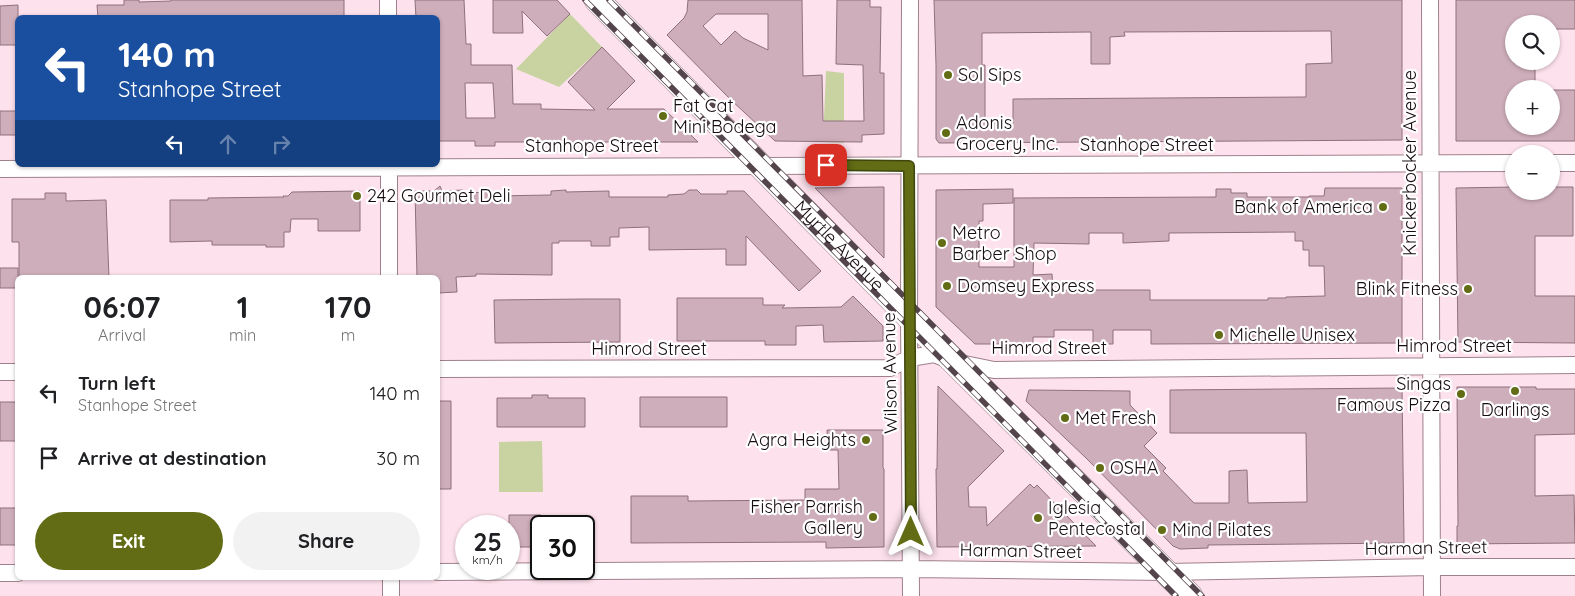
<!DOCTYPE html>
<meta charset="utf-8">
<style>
body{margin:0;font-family:Quicksand,sans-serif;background:#f2f2f2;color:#202124;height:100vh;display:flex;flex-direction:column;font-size:19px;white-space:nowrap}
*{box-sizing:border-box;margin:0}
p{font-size:16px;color:#757577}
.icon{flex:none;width:28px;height:28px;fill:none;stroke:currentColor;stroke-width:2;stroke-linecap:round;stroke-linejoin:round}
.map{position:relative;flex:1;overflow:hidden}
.drawer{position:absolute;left:15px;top:275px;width:425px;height:305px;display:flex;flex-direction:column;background:#fff;border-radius:8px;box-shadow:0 1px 4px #0004}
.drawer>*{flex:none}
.top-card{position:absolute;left:15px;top:15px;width:425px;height:152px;border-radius:8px;box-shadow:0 1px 4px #0004;background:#1a4fa0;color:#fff;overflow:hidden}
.controls{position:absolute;left:1505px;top:15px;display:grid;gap:10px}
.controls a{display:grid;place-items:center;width:55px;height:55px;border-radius:50%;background:#fff;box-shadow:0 1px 4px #0004;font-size:25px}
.speed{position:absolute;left:455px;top:515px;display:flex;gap:10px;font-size:25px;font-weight:700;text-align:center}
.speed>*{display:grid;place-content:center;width:65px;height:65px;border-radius:50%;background:#fff;box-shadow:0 1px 4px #0004;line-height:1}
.speed small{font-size:12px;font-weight:400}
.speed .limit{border:2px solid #111;border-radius:8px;background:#fff;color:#111}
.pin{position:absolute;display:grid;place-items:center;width:42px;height:42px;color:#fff;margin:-21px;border-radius:10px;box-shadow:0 2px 8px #0006}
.me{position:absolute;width:55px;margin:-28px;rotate:0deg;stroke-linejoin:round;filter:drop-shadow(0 0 4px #0008)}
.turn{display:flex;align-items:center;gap:18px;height:105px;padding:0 20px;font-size:22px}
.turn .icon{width:65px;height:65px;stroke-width:2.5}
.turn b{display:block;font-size:35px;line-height:42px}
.lanes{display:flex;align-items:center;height:48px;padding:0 20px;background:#0003;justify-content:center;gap:25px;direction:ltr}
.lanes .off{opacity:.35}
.eta{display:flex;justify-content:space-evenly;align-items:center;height:85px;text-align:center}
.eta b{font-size:30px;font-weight:700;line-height:35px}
.cta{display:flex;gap:10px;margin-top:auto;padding:10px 20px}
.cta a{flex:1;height:58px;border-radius:30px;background:#616c14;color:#fff;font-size:20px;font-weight:700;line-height:58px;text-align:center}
.cta a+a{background:#f2f2f2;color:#202124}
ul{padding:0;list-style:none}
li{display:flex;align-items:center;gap:15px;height:65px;padding:0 20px}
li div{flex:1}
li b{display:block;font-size:19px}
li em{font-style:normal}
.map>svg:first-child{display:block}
</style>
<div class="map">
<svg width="1575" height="596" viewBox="0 0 1575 596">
<rect width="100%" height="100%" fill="#fde1ec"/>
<path fill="#c9d3a2" d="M570,14L602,47L559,87L516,69Z
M826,71L844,73V143L823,142Z
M542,441L543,492H499V442Z"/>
<path fill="#cfaebb" stroke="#8e707c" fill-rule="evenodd" d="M124,0H139V2L171,1V0H344V18H98L97,5H124Z
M415,0H464L466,44H471V65H512L513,104H541V109L595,110L568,82L602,47L635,81L607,109H664L698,142H495V146H475V141H438V18H416ZM465,83H493L495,118H466Z
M493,0H557L570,14L547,36L522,11L523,33H493Z
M688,0H802L803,76L822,75L823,121H864L863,65L836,64L837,0H870V7H881L880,73H884V134L862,135V142L775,141L730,99L667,35L684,18L687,12ZM716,14H768V50L743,38L735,31L721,45L703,26Z
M934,0H1402V140L939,143L936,139V65ZM1331,31L1332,63L1306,64V97L1013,99V123H985V65H982V33L1091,32V64H1110V37L1125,36L1124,32Z
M1456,0H1575V29H1551V24H1514V63H1530V68H1535V89H1514V126H1551V90H1575V141H1456Z
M18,5V45H0V6Z
M0,111H18V135H0Z
M440,186L442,191L463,190V193L493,192V196L551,195V191L566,190V192L609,191V197H668V195L684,194L689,190H697L701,194H727V191H744L821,271L799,291L746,236V265H726V249L649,250V227L619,228V237H610V246H591V241H559V243H552V275L476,274V276L456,277L457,292L438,293V278L417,277L415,191H434Z
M884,187V258L815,188Z
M1514,187V191H1551V187H1573V236H1535V296H1575V343L1458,342L1456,188Z
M1325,188H1402V343L1151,344V330H1113V344H1093V330H1054V337H1033V344H975L936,307V190L1013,189V203L983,204V221H979V267H1014V198L1216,197V189H1231V193H1247V197H1309V196H1324ZM1295,232V241H1303V250H1309V266H1324L1325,296L1286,297V298H1268V300H1150V290H1053L1052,274L1033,275L1034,243L1089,244V233H1123V243L1169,241V233Z
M360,191V231H318V219H291L290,232H284V247H266V245H212V241L170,242V200H208V198L284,197L283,196H288L292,192Z
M45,193H66V201L106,200L109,278H19V242H12V199H45Z
M0,268H18V288H0Z
M853,296L883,326V341L824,342L823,325L796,326V345H765V341H677V298H763V305H785L782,308L841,307Z
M586,299H620V342L495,343L494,300Z
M938,386L1004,451L968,487L969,507H986L987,526L1030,484L1034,488L1037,485L1096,546L937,547L936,469H937Z
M1457,387H1536V389H1575V434L1535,435V496L1574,495L1575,543L1457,544V526H1458Z
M1402,388L1404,543L1208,545V548L1180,549L1173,546L1086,458L1026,401L1029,390L1130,391V405L1157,433L1144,446L1166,468L1163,471L1194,503H1229V471L1247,470L1248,503L1307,502L1306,433H1170V390Z
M532,395H548V398H585V427H497V398H532Z
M640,397H727V427H640Z
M438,401H451V489H438Z
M0,402H18V441H0Z
M827,430H883V468L884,469V547L826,548V542L631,543V496H688V501L805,500V489H839L838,450H828Z
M0,508H18V545H0Z
M509,515H541V544H532L531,547H516V544H509Z"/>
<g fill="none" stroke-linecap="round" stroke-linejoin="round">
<g stroke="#9f808c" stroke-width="18">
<path id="minor" d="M388,0V18
M910,0L909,316L911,596
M1430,0L1432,596
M1551,163H1575
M389,165V278
M0,169L1514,163
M438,369L890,368L910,358L934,354L955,362L994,370L1575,365
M0,372H18
M438,572L911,569L1167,572L1432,567H1575
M0,573H18
M391,578V596"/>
</g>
<g stroke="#9f808c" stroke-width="26">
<g id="primary">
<path id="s1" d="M597,0L932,340L1190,596"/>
</g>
</g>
<use href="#minor" stroke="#fff" stroke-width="16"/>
<use href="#primary" stroke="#fff" stroke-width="25"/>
<g stroke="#54444b" stroke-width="5.5">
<path id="rail" d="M585,0L1176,596
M609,0L1202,596"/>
</g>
<use href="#rail" stroke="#fff" stroke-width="4" stroke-dasharray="11" stroke-linecap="butt"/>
</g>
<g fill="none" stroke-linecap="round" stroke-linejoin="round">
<g stroke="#3f460d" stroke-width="12">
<path id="route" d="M826,165L909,166L911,532"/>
</g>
<use href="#route" stroke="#616c14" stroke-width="9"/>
</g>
<g fill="#616c14" stroke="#fff" stroke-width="2">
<circle cx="948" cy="75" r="5"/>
<circle cx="663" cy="116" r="5"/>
<circle cx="946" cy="133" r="5"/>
<circle cx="357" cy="196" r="5"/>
<circle cx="1383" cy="207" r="5"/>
<circle cx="942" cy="243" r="5"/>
<circle cx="947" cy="286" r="5"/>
<circle cx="1468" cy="289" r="5"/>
<circle cx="1219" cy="335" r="5"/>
<circle cx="1515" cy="391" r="5"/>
<circle cx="1461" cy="394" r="5"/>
<circle cx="1065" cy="418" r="5"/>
<circle cx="866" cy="440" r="5"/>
<circle cx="1100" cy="468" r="5"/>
<circle cx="873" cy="517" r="5"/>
<circle cx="1038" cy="518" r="5"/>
<circle cx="1162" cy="530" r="5"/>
</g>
<g text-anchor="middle" stroke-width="4.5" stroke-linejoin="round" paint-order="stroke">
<g font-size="18" fill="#160b10" stroke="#fff" text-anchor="start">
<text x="958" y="81">Sol Sips</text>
<text x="673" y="112">Fat Cat<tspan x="673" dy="21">Mini Bodega</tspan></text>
<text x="956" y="129">Adonis<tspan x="956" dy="21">Grocery, Inc.</tspan></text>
<text x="367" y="202">242 Gourmet Deli</text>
<text x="1373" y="213" text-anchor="end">Bank of America</text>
<text x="952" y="239">Metro<tspan x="952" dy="21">Barber Shop</tspan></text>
<text x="957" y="292">Domsey Express</text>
<text x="1458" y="295" text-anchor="end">Blink Fitness</text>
<text x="1229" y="341">Michelle Unisex</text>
<text x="1451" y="390" text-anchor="end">Singas<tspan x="1451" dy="21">Famous Pizza</tspan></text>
<text x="1515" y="416" text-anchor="middle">Darlings</text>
<text x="1075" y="424">Met Fresh</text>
<text x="856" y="446" text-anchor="end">Agra Heights</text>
<text x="1110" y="474">OSHA</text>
<text x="863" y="513" text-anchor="end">Fisher Parrish<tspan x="863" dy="21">Gallery</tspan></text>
<text x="1048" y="514">Iglesia<tspan x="1048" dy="21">Pentecostal</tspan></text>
<text x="1172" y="536">Mind Pilates</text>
</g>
<g font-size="18" fill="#160b10" stroke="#fff">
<text x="1147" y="151">Stanhope Street</text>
<text x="592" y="152">Stanhope Street</text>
<text transform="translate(1410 163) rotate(-90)" y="6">Knickerbocker Avenue</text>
<text dy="6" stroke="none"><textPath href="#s1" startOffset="345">Myrtle Avenue</textPath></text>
<text x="1454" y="352">Himrod Street</text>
<text x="1049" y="354">Himrod Street</text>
<text x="649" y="355">Himrod Street</text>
<text transform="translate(890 373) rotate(-91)" y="6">Wilson Avenue</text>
<text transform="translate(1426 548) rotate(-1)" y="6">Harman Street</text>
<text transform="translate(1021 551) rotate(1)" y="6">Harman Street</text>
</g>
</g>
</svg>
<div class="controls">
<a><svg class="icon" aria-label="search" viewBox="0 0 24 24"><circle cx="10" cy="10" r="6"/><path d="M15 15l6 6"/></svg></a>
<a>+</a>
<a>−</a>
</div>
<div class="speed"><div>25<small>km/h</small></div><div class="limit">30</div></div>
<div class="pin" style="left:826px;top:165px;background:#d93025"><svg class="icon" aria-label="arrive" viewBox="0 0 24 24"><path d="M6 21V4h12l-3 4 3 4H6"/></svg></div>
<svg class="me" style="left:911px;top:532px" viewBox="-20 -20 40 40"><path d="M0-17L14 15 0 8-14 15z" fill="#616c14" stroke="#fff" stroke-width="4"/></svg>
<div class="top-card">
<div class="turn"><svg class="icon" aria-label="left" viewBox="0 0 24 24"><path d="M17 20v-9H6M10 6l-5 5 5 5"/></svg><div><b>140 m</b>Stanhope Street</div></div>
<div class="lanes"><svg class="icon" aria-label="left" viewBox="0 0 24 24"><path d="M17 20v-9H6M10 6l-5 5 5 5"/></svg><svg class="icon off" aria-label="ahead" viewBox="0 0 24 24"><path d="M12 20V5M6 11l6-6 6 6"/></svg><svg class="icon off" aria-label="right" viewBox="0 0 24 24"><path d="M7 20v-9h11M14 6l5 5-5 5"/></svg></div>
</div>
<section class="drawer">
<div class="eta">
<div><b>06:07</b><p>Arrival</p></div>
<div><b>1</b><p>min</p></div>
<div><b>170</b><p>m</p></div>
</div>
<ul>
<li><svg class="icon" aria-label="left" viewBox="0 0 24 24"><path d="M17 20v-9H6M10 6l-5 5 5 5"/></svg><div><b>Turn left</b><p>Stanhope Street</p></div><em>140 m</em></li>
<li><svg class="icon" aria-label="arrive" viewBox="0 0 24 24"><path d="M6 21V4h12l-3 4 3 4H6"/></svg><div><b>Arrive at destination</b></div><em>30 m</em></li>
</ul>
<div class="cta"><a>Exit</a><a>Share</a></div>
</section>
</div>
